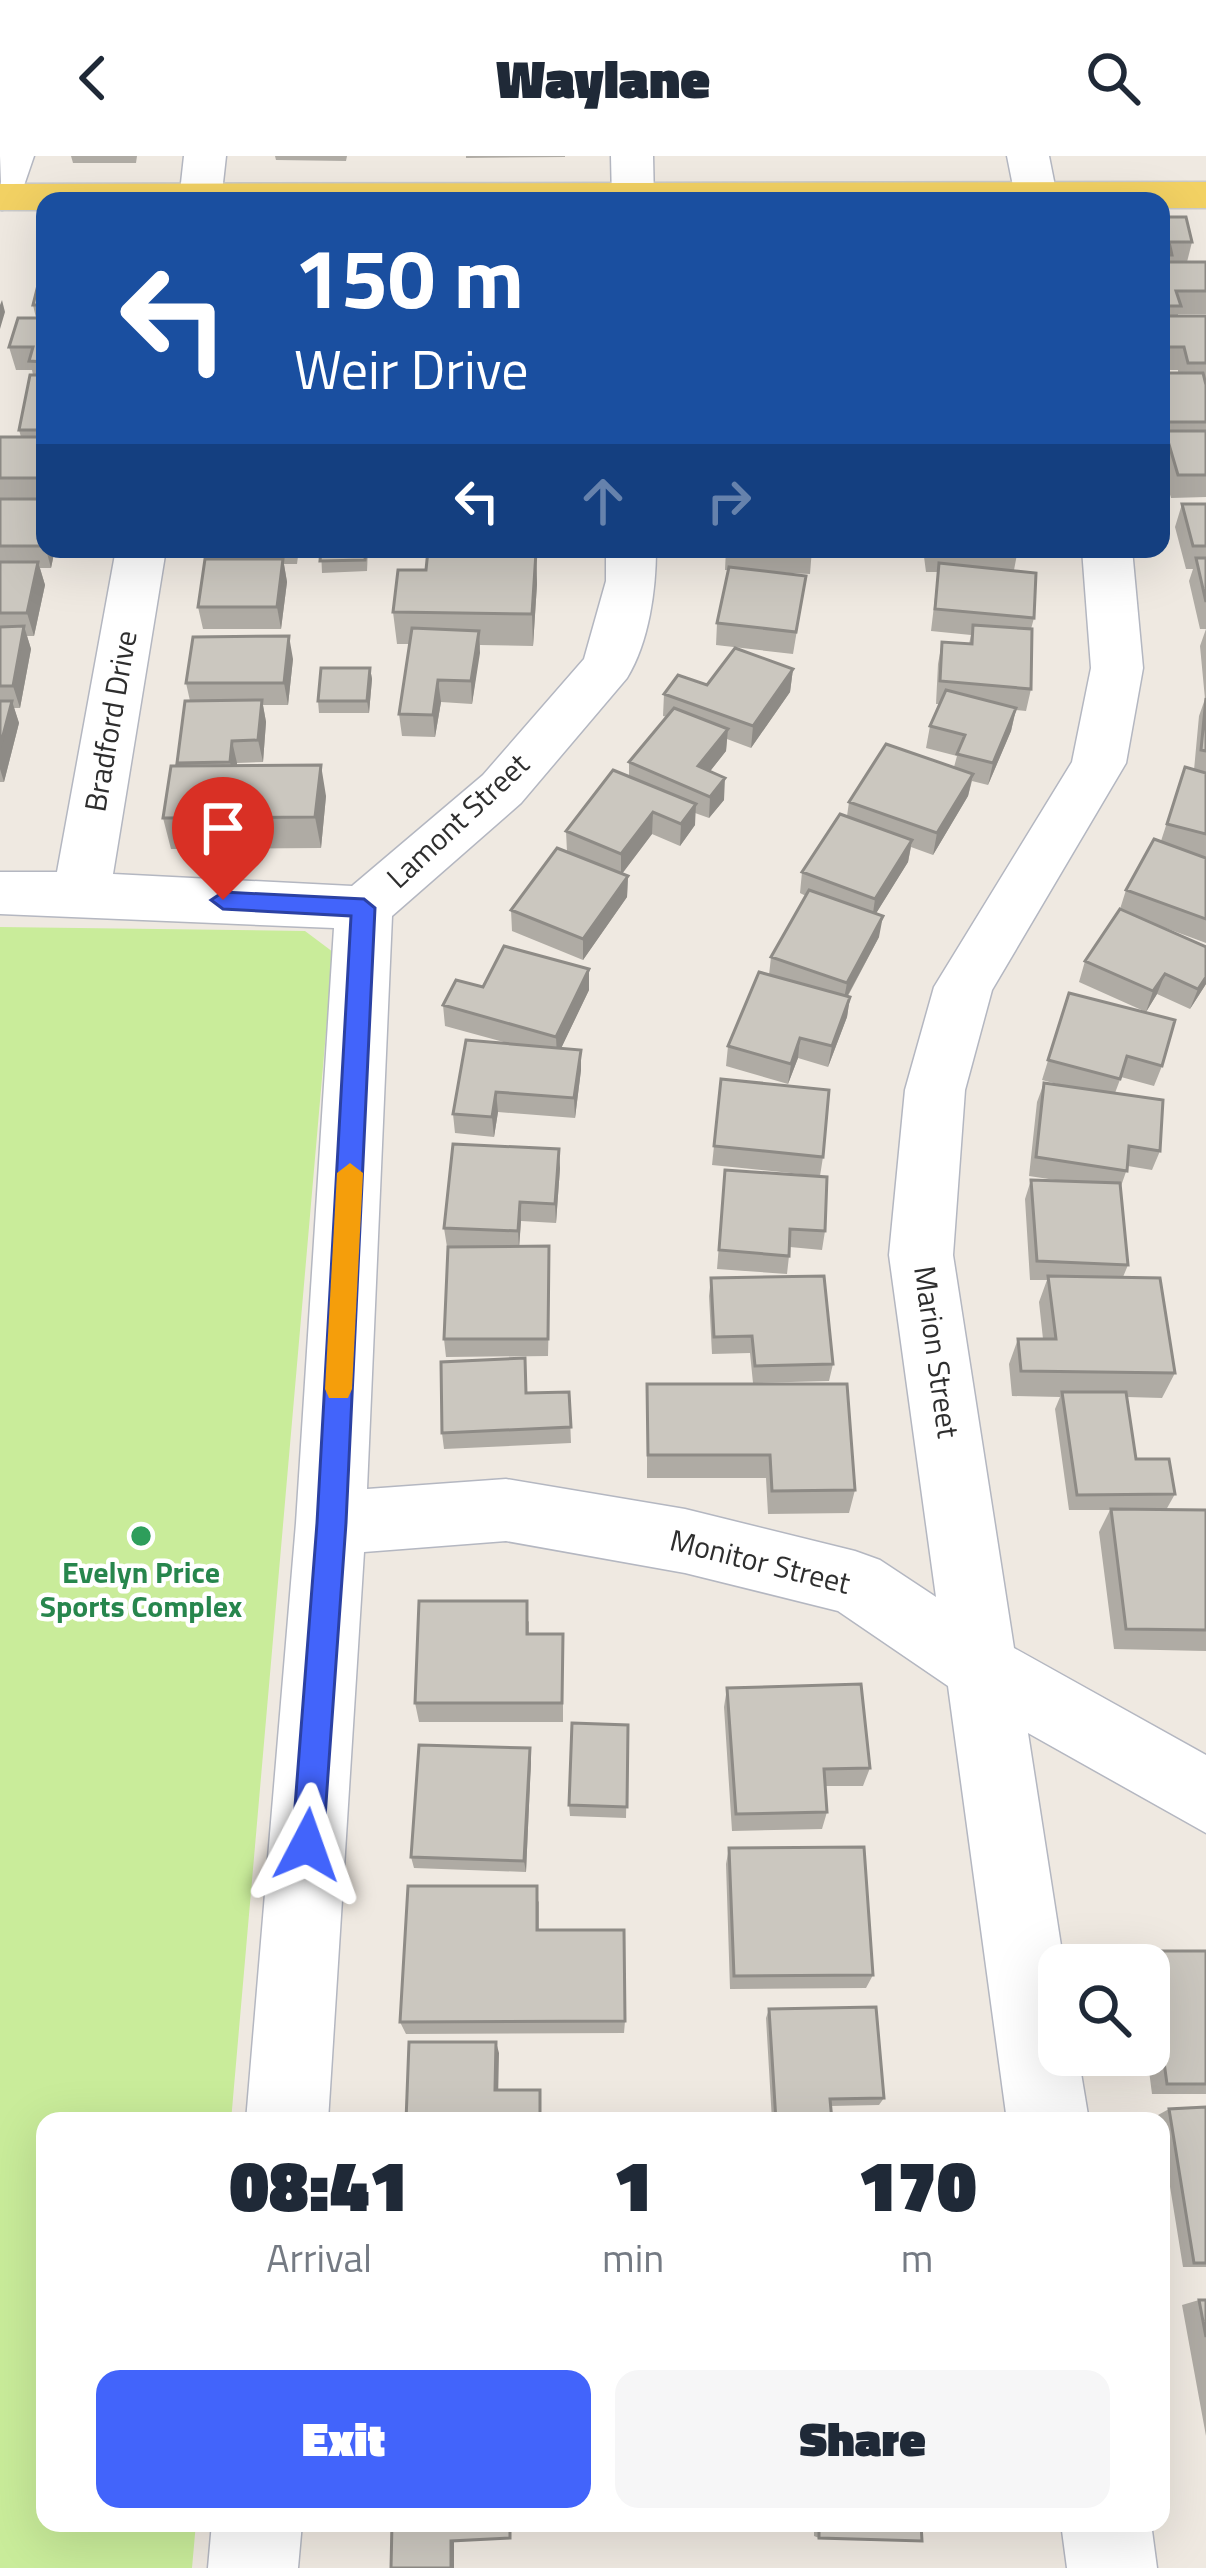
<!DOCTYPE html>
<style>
body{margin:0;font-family:"Titillium Web",sans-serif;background:#f6f6f7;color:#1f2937;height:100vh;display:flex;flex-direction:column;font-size:45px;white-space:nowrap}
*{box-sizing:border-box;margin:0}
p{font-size:39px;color:#747a83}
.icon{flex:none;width:66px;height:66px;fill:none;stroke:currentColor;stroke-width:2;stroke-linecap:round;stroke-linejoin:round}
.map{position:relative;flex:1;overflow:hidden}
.drawer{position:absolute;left:36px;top:1956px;width:1134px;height:420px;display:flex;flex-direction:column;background:#fff;border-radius:24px;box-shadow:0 12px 48px #0002}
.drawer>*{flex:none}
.top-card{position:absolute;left:36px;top:36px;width:1134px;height:366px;border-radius:24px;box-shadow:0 12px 48px #0002;background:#1a4fa0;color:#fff;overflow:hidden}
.fabs{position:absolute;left:1038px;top:1788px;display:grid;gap:24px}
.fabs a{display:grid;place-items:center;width:132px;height:132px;border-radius:24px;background:#fff;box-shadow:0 12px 48px #0002;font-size:60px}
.pin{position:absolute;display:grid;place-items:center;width:102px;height:102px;color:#fff;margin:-123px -51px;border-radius:50% 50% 50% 0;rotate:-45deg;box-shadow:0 0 12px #0007}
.pin .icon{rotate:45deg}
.me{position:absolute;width:132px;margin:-66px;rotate:4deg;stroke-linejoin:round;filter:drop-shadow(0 0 9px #0008)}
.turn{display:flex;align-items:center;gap:42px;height:252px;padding:0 60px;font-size:54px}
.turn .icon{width:156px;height:156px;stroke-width:2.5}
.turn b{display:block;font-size:84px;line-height:102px}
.lanes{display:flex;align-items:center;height:114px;padding:0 60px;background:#0003;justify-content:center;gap:60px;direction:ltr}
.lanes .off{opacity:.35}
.eta{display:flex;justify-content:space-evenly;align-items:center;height:204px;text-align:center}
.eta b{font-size:72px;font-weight:800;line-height:84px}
.action{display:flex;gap:24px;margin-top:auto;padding:24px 60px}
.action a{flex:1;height:138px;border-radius:24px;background:#4264fb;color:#fff;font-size:48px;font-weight:800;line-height:138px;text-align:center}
.action a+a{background:#f6f6f7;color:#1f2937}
header{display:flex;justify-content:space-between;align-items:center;height:156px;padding:0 60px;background:#fff;font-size:54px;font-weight:800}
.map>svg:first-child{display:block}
</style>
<header><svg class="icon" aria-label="back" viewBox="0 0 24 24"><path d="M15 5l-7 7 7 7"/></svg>Waylane<svg class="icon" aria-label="search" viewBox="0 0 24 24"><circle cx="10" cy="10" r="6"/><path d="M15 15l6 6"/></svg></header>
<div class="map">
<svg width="1206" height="2412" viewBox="0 0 1206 2412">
<rect width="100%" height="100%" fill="#efe9e1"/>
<path fill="#c9ec9a" d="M0,771L305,775L333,796L231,1965H45V2367H196L192,2412H0Z"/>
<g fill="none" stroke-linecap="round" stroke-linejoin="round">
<g stroke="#b4b7c1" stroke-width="3">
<path id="minor" d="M0,0H34L17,50L2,54Z
M184,0H226L221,45H179Z
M611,0H653L654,45H612Z
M1007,0H1049L1058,45H1016Z
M116,393H166L113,718L352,730L483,619L584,503L606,425V393H656C656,434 649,486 627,522L521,647L392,760L367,1333L506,1323L685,1353L855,1395L880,1404L936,1441L889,1099L905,934L934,831L1072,606L1091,512L1082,393H1132L1143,512L1126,607L992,834L965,934L953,1099L1014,1492L1206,1599V1677L1028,1577L1064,1809H1059V1899H1078L1089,1965H1007L948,1530L838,1455L685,1417L506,1385L364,1396L328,1965H246L296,1367L334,772L0,758V716H57Z
M212,2367H302L298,2412H208Z
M1061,2367H1151L1157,2412H1067Z"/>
</g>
<g stroke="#c9c9c9" stroke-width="3">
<path id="major" d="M1206,26V52H1161V45H45V54H0V28Z"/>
</g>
<use href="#minor" fill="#fff" fill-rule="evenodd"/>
<use href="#major" fill="#f2d163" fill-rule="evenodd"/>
</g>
<path fill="#afaba4" d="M71,0H137L136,7H73Z
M275,0H347L346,5L276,4Z
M466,0H565V1L466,2Z
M1161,61L1192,86L1187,106H1206V158H1178V160H1206V341L1171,342L1161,308V217H1178V214H1161Z
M45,109V393H55L51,412H40L45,429L34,480H27L31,493L20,552H14L19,567L4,626H0V281H21L19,274L33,219L32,214H16L9,191L36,162L33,149Z
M1182,348H1206V787L1144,764L1206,828L1190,853L1157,838L1146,856L1079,826L1085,805L1120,753L1126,734L1161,685L1185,611L1194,614L1199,560L1205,543L1200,490L1206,473H1200L1189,425L1193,413H1186L1175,371Z
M211,393H299L297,408H284L287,426L281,473H203L198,451L213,403Z
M321,393H368L367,415L322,417Z
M469,393H551V399H536L537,428L533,490L480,489L472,548L441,546L435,581L402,580L399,558L410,488H397L393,456L426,414L469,395Z
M726,393H812L810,418L767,416L806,420L793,498L716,489L717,467L728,414H725Z
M923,393H1018L1014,414L1034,462L1031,473V533L1026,555L1016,554L1011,575L988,629L972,625L968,640L933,699L911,691L908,706L876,757L879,781L848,840L850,841L847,861L828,911L798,902L788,928L726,910L728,890L769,819L771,801L806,740L800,737L802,716L847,660L849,646L954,611L957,600L926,592L930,570L940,548H936L938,508L942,486L969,488L971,479L931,475L938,416H926Z
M293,503L288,549H263L266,566L263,606L237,607V609L326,640L321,692L171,693L163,662L178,610L190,545L186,527Z
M370,512L372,523L369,557H319L318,545Z
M793,513L790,536L751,592L727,583L726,595L710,615L724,644L709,662L695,657V669L680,690L652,678L622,718L628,720L627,741L583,804L512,775L511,754L567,696L566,675L629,621V606L667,561L663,560L664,538Z
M589,813V834L561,892L581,914L575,962L498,956L494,981L455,977L453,958L511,888L445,870L443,849L483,831Z
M1069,837L1162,910L1154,930L1121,921L1115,937L1160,995L1152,1014L1128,1010L1120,1033L1128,1109L1123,1121L1175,1217L1162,1242L1127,1241L1136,1303L1175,1338L1166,1354H1206V1495L1114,1493L1099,1376L1110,1354H1069L1055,1253L1060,1241L1012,1240L1009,1208L1018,1183H1043L1039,1146L1047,1124H1030L1025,1043L1031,1024L1062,1025L1029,1020L1037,946L1044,927L1061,929L1042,924Z
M721,923L823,1001L820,1020L712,1009Z
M560,1012L556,1067L521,1065L519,1090L550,1109L548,1200L446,1201L444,1183L448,1091H447L444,1072Z
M725,1014L825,1075L822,1094L790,1091L787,1118L717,1113Z
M711,1122L833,1208L829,1225L753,1227L750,1197L712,1198L709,1140Z
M647,1228L855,1334L849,1357L768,1358L766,1322H647Z
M569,1236L571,1287L444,1293L442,1277L527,1237Z
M529,1465V1478L563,1498V1566H419L415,1547Z
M727,1532L870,1612L863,1630H825L827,1656L822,1673L732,1675L724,1551Z
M628,1569L626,1662L570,1660L569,1649Z
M531,1605L526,1716L414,1712L411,1701Z
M729,1692L873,1819L866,1832L730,1833L726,1708Z
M539,1745V1774L625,1865L624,1877L406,1878L400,1866Z
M1149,1795H1206V1938H1152L1147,1899H1149V1809L1135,1808Z
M769,1853L884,1942L879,1949L831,1950L832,1965H772L766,1862Z
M1206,1951V2111H1183L1161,1975V1965H1159L1158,1959L1169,1953Z
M1199,2144H1206V2280L1182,2149Z
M814,2367H921L819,2382L814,2380Z"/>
<path fill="#8e8b86" d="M2,144L5,156L0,173V149Z
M46,393H55L51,412Z
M536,396L537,428L533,490L532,458Z
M283,403L287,426L281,473L277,451Z
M38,406L45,429L34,480L27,457Z
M24,470L31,493L20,552L13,530Z
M479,475L480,497L472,548L471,525Z
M289,480L293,503L288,549L284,527Z
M370,512L372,523L369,557L367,545Z
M793,513L790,536L751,592L753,570Z
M438,524L441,546L435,581L433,559Z
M262,544L266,566L263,606L258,584Z
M12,545L19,567L4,626L0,613V591Z
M1016,552L1011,575L988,629L993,607Z
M728,573L726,595L697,632L698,610Z
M232,585L237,607L235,628L230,606Z
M321,609L326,640L321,692L315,661Z
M973,618L968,640L933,699L937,677Z
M725,622L724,644L709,662L710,641Z
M696,648L695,669L680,690L681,668Z
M653,656L652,678L621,719V698Z
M912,684L908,706L872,764L875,743Z
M628,720L627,741L583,804V783Z
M883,760L879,781L843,848L847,827Z
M589,813V834L557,901L556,881Z
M1165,818L1157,838L1146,856L1153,835Z
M1206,821V828L1190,853L1198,833Z
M850,841L847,861L828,911L832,890Z
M800,882L798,902L788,928L791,908Z
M581,894V914L575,962L574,942Z
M496,936L498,956L494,981L492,961Z
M559,993L560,1012L556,1067L555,1048Z
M520,1046L521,1065L519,1093L518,1075Z
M530,1592L531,1605L526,1716L524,1705Z
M496,1886L499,1897L498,1945L495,1934Z
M454,2383V2412H451V2385Z"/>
<path fill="#cbc7bf" stroke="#8e8b86" stroke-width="3" d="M1161,61H1186L1192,86H1169L1172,99H1161Z
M1161,106H1206V135H1176L1181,150H1161Z
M43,109H45V149H33Z
M1161,160H1206V207H1188L1184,191H1161Z
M18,162H45V206L29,205L33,191H9Z
M1161,217H1203L1206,229V266H1164L1161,252Z
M30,219H45V274H19Z
M1165,275H1206V319H1178Z
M0,281H45V322H0Z
M0,343H45V390H0Z
M1182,348H1206V390H1193Z
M321,393H366L365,404L320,405Z
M428,394L536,396L532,458L393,456L398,414H426Z
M1196,402H1206V446Z
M205,403H283L277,451H198Z
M0,406H38L27,457H0Z
M939,407L1036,417L1034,462L935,453Z
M729,411L806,420L796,476L717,467Z
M973,469L1032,473L1031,533L940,525L942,486L972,488Z
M24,470L13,530H0V471Z
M412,472L479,475L471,525L438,524L433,559L399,558Z
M289,480L284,527H186L193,481Z
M735,492L793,513L753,570L664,538L678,519L707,529Z
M321,512H370L367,545H318Z
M946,534L1016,552L993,607L957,598L965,579L930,570Z
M1206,542V595L1201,594Z
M262,544L258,584L232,585L230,606L177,607L185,545Z
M0,545H12L0,591Z
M674,552L728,573L698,610L725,622L710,641L629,606Z
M886,588L973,618L937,677L849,646Z
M321,609L315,661L163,662L171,610Z
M1185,611L1206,617V678L1167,668Z
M613,614L696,648L681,668L653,656L621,698L566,675Z
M840,658L912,684L875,743L802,716Z
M1154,683L1206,702V763L1126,734Z
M557,692L628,720L583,783L511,754Z
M809,734L883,760L847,827L771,801Z
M1120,753L1206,791V821L1198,833L1165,818L1153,835L1085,805Z
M504,790L589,813L556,881L443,849L456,824L483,831Z
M759,816L850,841L832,890L800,882L791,908L728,890Z
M1069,837L1175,864L1162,910L1127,900L1120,923L1048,904Z
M466,884L581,894L574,942L496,936L492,961L453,958Z
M721,923L829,934L823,1001L714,990Z
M1044,927L1163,944L1160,995L1129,990L1127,1015L1036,1001Z
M453,988L559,993L555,1048L520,1046L518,1075L444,1072Z
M725,1014L827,1021L825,1075L790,1073L789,1100L719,1094Z
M1031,1024L1120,1027L1128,1109L1037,1105Z
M549,1090L548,1183H444L448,1091Z
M824,1120L833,1208L755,1210L752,1180L714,1181L711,1122Z
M1048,1120L1160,1122L1175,1217L1021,1215L1018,1183H1056Z
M525,1202L526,1237L569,1236L571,1271L442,1277L441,1206Z
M647,1228H847L855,1334L772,1335L770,1299H648Z
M1062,1236H1126L1136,1303H1169L1175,1338L1077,1339Z
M1111,1353L1206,1354V1474L1126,1473Z
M419,1445H527V1478H563L562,1547H415Z
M861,1528L870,1612L824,1613L827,1656L736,1658L727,1532Z
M572,1567L628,1569L627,1651L569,1649Z
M419,1589L530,1592L524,1705L411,1701Z
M864,1691L873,1819L734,1820L729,1692Z
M408,1730H537V1774H624L625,1865L400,1866Z
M1149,1795H1206V1928H1167Z
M876,1851L884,1942L830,1943L832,1965H776L769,1853Z
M409,1886H496L495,1934H540V1965H406Z
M1206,1951V2107H1194L1169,1953Z
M1199,2144H1206V2181Z
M392,2367H510V2382L451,2385V2412H391Z
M819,2367H921L922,2385L819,2382Z"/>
<path fill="#4264fb" stroke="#2b41a3" stroke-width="3" d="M223,736L364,743L375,752L346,1367L323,1689L318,1700L307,1705L296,1700L292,1689L317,1367L351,760L223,753L211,744Z"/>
<path fill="#f59e0b" d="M350,1007L363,1017L352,1233L348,1242H329L325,1233L337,1017Z"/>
<circle fill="#2e9e5b" stroke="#fff" stroke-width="4.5" cx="141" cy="1380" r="12"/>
<g text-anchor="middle" stroke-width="9" stroke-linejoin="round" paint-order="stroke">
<g font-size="30" fill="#2e2e2e" stroke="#fff">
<text transform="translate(111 565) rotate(-80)" y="10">Bradford Drive</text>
<text transform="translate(458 665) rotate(-43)" y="10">Lamont Street</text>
<text transform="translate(936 1196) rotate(82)" y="10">Marion Street</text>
<text transform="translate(760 1406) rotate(14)" y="10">Monitor Street</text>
</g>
<g font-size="30" font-weight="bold" fill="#27864d" stroke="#fff">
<text x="141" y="1427">Evelyn Price<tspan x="141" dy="34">Sports Complex</tspan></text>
</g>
</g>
</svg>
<div class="fabs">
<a><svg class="icon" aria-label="search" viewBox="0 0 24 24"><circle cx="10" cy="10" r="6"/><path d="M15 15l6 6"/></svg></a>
</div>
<div class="pin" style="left:223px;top:744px;background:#d93025"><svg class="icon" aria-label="arrive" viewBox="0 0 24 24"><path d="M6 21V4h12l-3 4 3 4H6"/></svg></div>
<svg class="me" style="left:307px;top:1689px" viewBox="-20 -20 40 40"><path d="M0-17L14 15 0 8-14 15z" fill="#4264fb" stroke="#fff" stroke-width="4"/></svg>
<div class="top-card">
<div class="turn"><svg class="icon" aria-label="left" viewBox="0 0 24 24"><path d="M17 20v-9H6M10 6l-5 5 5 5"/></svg><div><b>150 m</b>Weir Drive</div></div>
<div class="lanes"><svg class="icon" aria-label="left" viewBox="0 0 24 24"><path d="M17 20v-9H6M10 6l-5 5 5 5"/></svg><svg class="icon off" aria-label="ahead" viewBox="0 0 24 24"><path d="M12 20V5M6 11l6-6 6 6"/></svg><svg class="icon off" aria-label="right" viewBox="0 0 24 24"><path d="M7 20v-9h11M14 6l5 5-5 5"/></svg></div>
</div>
<section class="drawer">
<div class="eta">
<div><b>08:41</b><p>Arrival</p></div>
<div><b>1</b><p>min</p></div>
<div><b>170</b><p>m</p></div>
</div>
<div class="action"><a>Exit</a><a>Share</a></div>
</section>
</div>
